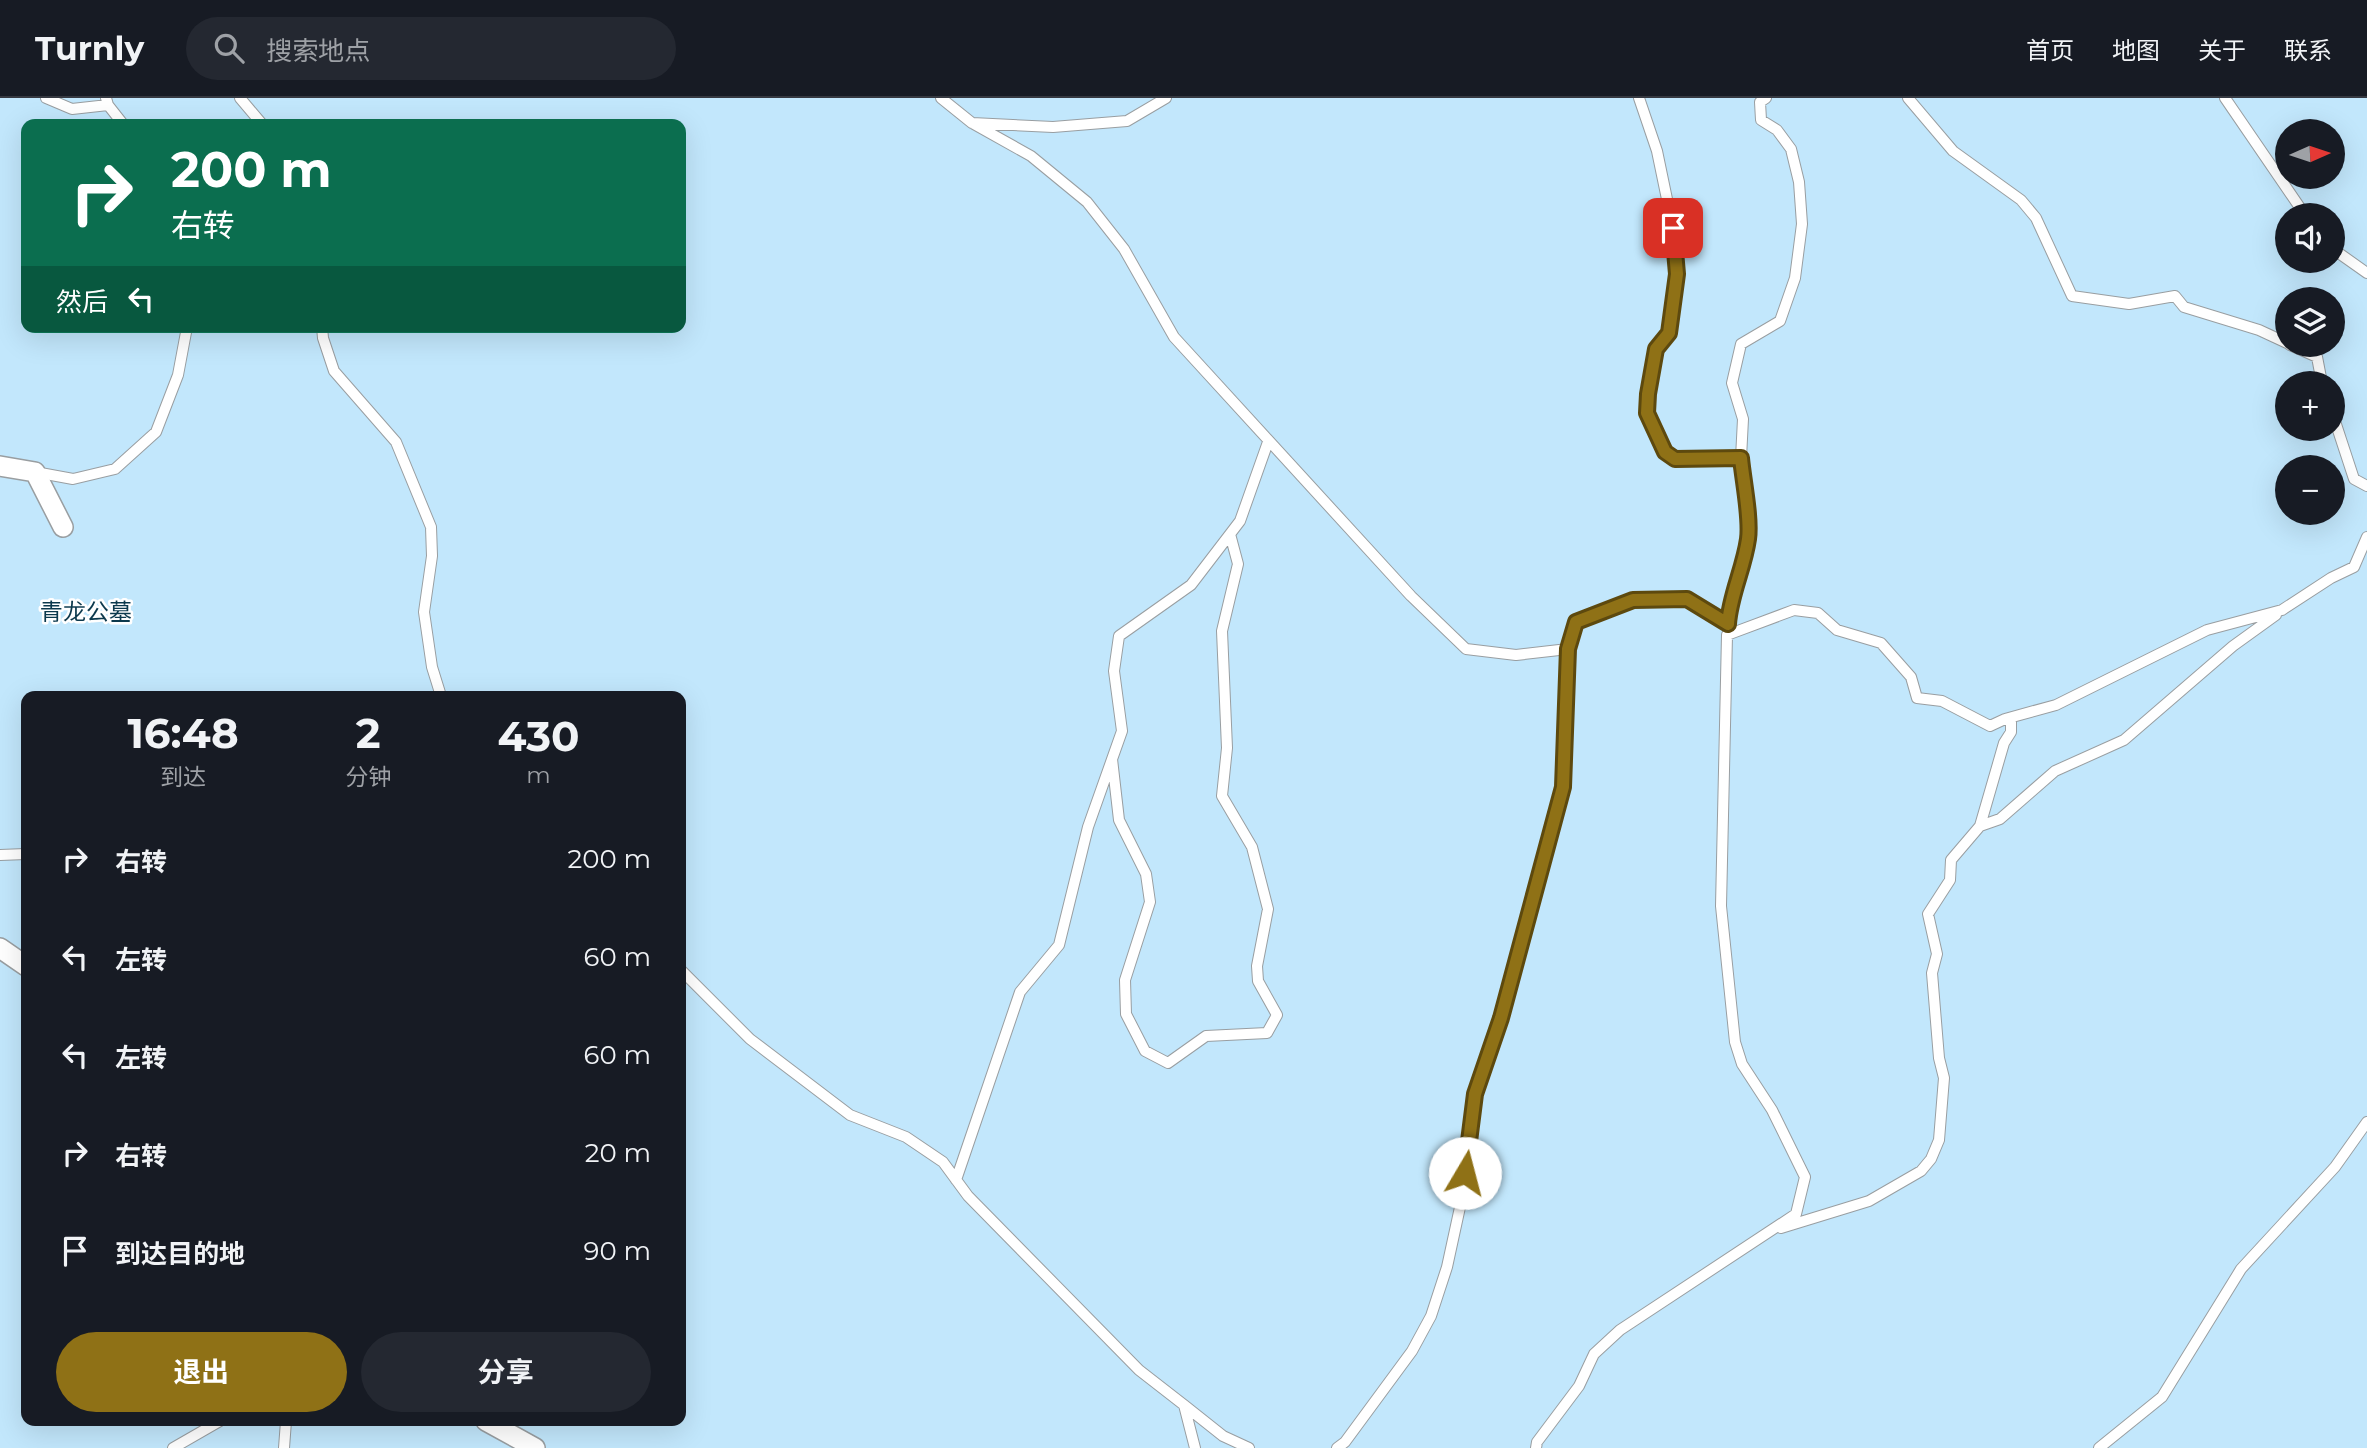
<!DOCTYPE html>
<html lang="zh">
<meta charset="utf-8">
<style>
body{margin:0;font-family:Montserrat,"Noto Sans SC",sans-serif;background:#242831;color:#f1f3f6;height:100vh;display:flex;flex-direction:column;font-size:26px;white-space:nowrap}
*{box-sizing:border-box;margin:0}
p{font-size:23px;color:#9ea1a6}
.icon{flex:none;width:38px;height:38px;fill:none;stroke:currentColor;stroke-width:2;stroke-linecap:round;stroke-linejoin:round}
.map{position:relative;flex:1;overflow:hidden}
.side{position:absolute;left:21px;top:593px;width:665px;height:735px;display:flex;flex-direction:column;background:#171b24;border-radius:14px;box-shadow:0 7px 28px #0002}
.side>*{flex:none}
.banner{position:absolute;left:21px;top:21px;width:665px;height:214px;border-radius:14px;box-shadow:0 7px 28px #0002;background:#0b6e4f;color:#fff;overflow:hidden}
.needle{width:46px;rotate:87deg}
.fabs{position:absolute;left:2275px;top:21px;display:grid;gap:14px}
.fabs a{display:grid;place-items:center;width:70px;height:70px;border-radius:50%;background:#171b24;box-shadow:0 7px 28px #0002;font-size:35px}
.pin{position:absolute;display:grid;place-items:center;width:60px;height:60px;color:#fff;margin:-30px;border-radius:14px;box-shadow:0 4px 10px #0006}
.me{position:absolute;width:77px;margin:-38px;rotate:8deg;stroke-linejoin:round;filter:drop-shadow(0 0 5px #0008)}
.turn{display:flex;align-items:center;gap:24px;height:147px;padding:0 35px;font-size:32px}
.turn .icon{width:91px;height:91px;stroke-width:2.5}
.turn b{display:block;font-size:49px;line-height:60px}
.then{display:flex;align-items:center;height:66px;padding:0 35px;background:#0003;gap:14px;font-size:26px}
.eta{display:flex;justify-content:space-evenly;align-items:center;height:119px;text-align:center}
.eta b{font-size:42px;font-weight:700;line-height:49px}
.button{display:flex;gap:14px;margin-top:auto;padding:14px 35px}
.button a{flex:1;height:80px;border-radius:42px;background:#8f7116;color:#fff;font-size:28px;font-weight:700;line-height:80px;text-align:center}
.button a+a{background:#242831;color:#f1f3f6}
ul{padding:0;list-style:none}
li{display:flex;align-items:center;gap:21px;height:98px;padding:0 35px}
li div{flex:1}
li b{display:block;font-size:26px}
li em{font-style:normal}
header{display:flex;align-items:center;gap:42px;box-sizing:border-box;height:98px;padding:0 35px;background:#171b24;border-bottom:2px solid #363941}
header strong{font-size:33px}
nav{display:flex;gap:38px;margin-inline-start:auto;font-size:24px}
.search{width:490px;height:63px;background:#242831;display:flex;align-items:center;gap:18px;box-sizing:border-box;padding:0 24px;border-radius:38px;color:#9ea1a6;font-size:26px}
.map>svg:first-child{display:block}
</style>
<header>
<strong>Turnly</strong>
<div class="search"><svg class="icon" aria-label="search" viewBox="0 0 24 24"><circle cx="10" cy="10" r="6"/><path d="M15 15l6 6"/></svg>搜索地点</div>
<nav><a>首页</a><a>地图</a><a>关于</a><a>联系</a></nav>
</header>
<div class="map">
<svg width="2367" height="1350" viewBox="0 0 2367 1350">
<rect width="100%" height="100%" fill="#eef4f7"/>
<path fill="#c2e7fc" fill-rule="evenodd" d="M0,0H2367V1350H0ZM26,26H681V229H26ZM2287,33H2333V79H2287ZM2287,117H2333V163H2287ZM2287,201H2333V247H2287ZM2287,285H2333V331H2287ZM2287,369H2333V415H2287ZM26,598H681V1323H26Z"/>
<g fill="none" stroke-linecap="round" stroke-linejoin="round">
<g stroke="#999ea1" stroke-width="12">
<path id="lane" d="M46,0L72,11L108,7
M106,0L108,7L123,26
M240,0L262,26
M941,0L972,25L1053,29L1127,23L1166,0
M1639,0L1657,53L1673,130L1677,176L1669,235L1655,251L1648,296L1647,315L1665,354L1675,361L1741,360
M1908,0L1953,53L2021,102L2036,120L2072,198L2129,206L2175,198L2184,209L2259,232L2287,245
M2225,0L2305,117
M972,25L1031,58L1087,104L1124,151L1174,239L1411,498L1466,551L1516,557L1568,551
M2333,151L2367,175
M322,229L323,240L334,273L396,344L431,429L432,458L424,514L432,569L441,598
M2290,247L2317,259L2322,285
M2333,317L2354,381L2367,388
M35,374L73,381L115,371L156,334L178,277L187,229
M1728,532L1729,516L1744,466L1749,437L1741,360L1743,321L1732,285L1741,246L1780,223L1795,180L1802,126L1799,84L1791,51L1777,32L1761,22L1760,4L1766,0
M1112,661L1119,722L1146,776L1150,804L1125,882L1126,916L1145,953L1168,965L1206,938L1267,935L1277,917L1258,883L1257,868L1268,811L1252,749L1222,698L1227,650L1222,533L1238,466L1230,436
M1980,728L2000,721L2055,673L2124,642L2233,548L2276,517
M0,757L26,756
M681,872L750,941L850,1017L906,1039L943,1064L968,1098L1139,1272L1184,1307L1195,1350
M956,1082L1020,894L1059,847L1088,729L1122,633L1114,573L1119,538L1191,487L1240,423L1268,344
M1781,1130L1869,1103L1921,1073L1931,1061L1939,1042L1944,980L1939,960L1932,875L1937,856L1928,816L1950,782L1951,762L1980,728L2004,645L2011,634V620
M1184,1307L1223,1338L1249,1350
M173,1350L220,1323
M284,1350L286,1323
M1337,1350L1345,1344L1412,1253L1431,1218L1447,1169L1462,1100L1475,996L1501,920L1563,689L1568,551L1576,524L1633,502L1687,501L1728,526
M1536,1350L1537,1344L1579,1288L1594,1256L1620,1232L1796,1116L1805,1079L1772,1012L1742,966L1735,944L1721,808L1727,537L1794,512L1818,515L1837,532L1881,545L1911,579L1917,600L1942,603L1990,628L2005,621L2056,607L2207,532L2282,512L2331,480L2354,469L2367,439
M2099,1350L2162,1299L2241,1171L2335,1069L2367,1024"/>
</g>
<g stroke="#999ea1" stroke-width="22">
<path id="street" d="M0,368L35,374L63,429
M0,850L26,868
M486,1323L535,1350"/>
</g>
<use href="#lane" stroke="#fff" stroke-width="10"/>
<use href="#street" stroke="#fff" stroke-width="19"/>
</g>
<g fill="none" stroke-linecap="round" stroke-linejoin="round">
<g stroke="#5d490e" stroke-width="18">
<path id="route" d="M1465,1075L1475,996L1501,920L1563,689L1568,551L1576,524L1633,502L1687,501L1728,526C1730,497 1744,470 1748,441C1751,420 1743,382 1741,360L1675,361L1665,354L1647,315L1648,296L1656,251L1669,235L1677,176L1673,130"/>
</g>
<use href="#route" stroke="#8f7116" stroke-width="12"/>
</g>
<g text-anchor="middle" stroke-width="5" stroke-linejoin="round" paint-order="stroke">
<g font-size="23" fill="#0c394d" stroke="#fff">
<text x="86" y="522">青龙公墓</text>
</g>
</g>
</svg>
<div class="fabs">
<a><svg class="needle" viewBox="-14 -14 28 28"><path d="M0-13l5 13h-10z" fill="#e53935"/><path d="M0 13l5-13h-10z" fill="#9ea1a6"/></svg></a>
<a><svg class="icon" aria-label="sound" viewBox="0 0 24 24"><path d="M4 9h4l5-4v14l-5-4H4zM17 9q2 3 0 6"/></svg></a>
<a><svg class="icon" aria-label="layers" viewBox="0 0 24 24"><path d="M12 4l9 5-9 5-9-5zM3 14l9 5 9-5"/></svg></a>
<a>+</a>
<a>−</a>
</div>
<div class="pin" style="left:1673px;top:130px;background:#d93025"><svg class="icon" aria-label="arrive" viewBox="0 0 24 24"><path d="M6 21V4h12l-3 4 3 4H6"/></svg></div>
<svg class="me" style="left:1465px;top:1075px" viewBox="-20 -20 40 40"><circle r="19" fill="#fff"/><path d="M0-13L10 11 0 6-10 11z" fill="#8f7116"/></svg>
<div class="banner">
<div class="turn"><svg class="icon" aria-label="right" viewBox="0 0 24 24"><path d="M7 20v-9h11M14 6l5 5-5 5"/></svg><div><b>200 m</b>右转</div></div>
<div class="then">然后<svg class="icon" aria-label="left" viewBox="0 0 24 24"><path d="M17 20v-9H6M10 6l-5 5 5 5"/></svg></div>
</div>
<section class="side">
<div class="eta">
<div><b>16:48</b><p>到达</p></div>
<div><b>2</b><p>分钟</p></div>
<div><b>430</b><p>m</p></div>
</div>
<ul>
<li><svg class="icon" aria-label="right" viewBox="0 0 24 24"><path d="M7 20v-9h11M14 6l5 5-5 5"/></svg><div><b>右转</b></div><em>200 m</em></li>
<li><svg class="icon" aria-label="left" viewBox="0 0 24 24"><path d="M17 20v-9H6M10 6l-5 5 5 5"/></svg><div><b>左转</b></div><em>60 m</em></li>
<li><svg class="icon" aria-label="left" viewBox="0 0 24 24"><path d="M17 20v-9H6M10 6l-5 5 5 5"/></svg><div><b>左转</b></div><em>60 m</em></li>
<li><svg class="icon" aria-label="right" viewBox="0 0 24 24"><path d="M7 20v-9h11M14 6l5 5-5 5"/></svg><div><b>右转</b></div><em>20 m</em></li>
<li><svg class="icon" aria-label="arrive" viewBox="0 0 24 24"><path d="M6 21V4h12l-3 4 3 4H6"/></svg><div><b>到达目的地</b></div><em>90 m</em></li>
</ul>
<div class="button"><a>退出</a><a>分享</a></div>
</section>
</div>
